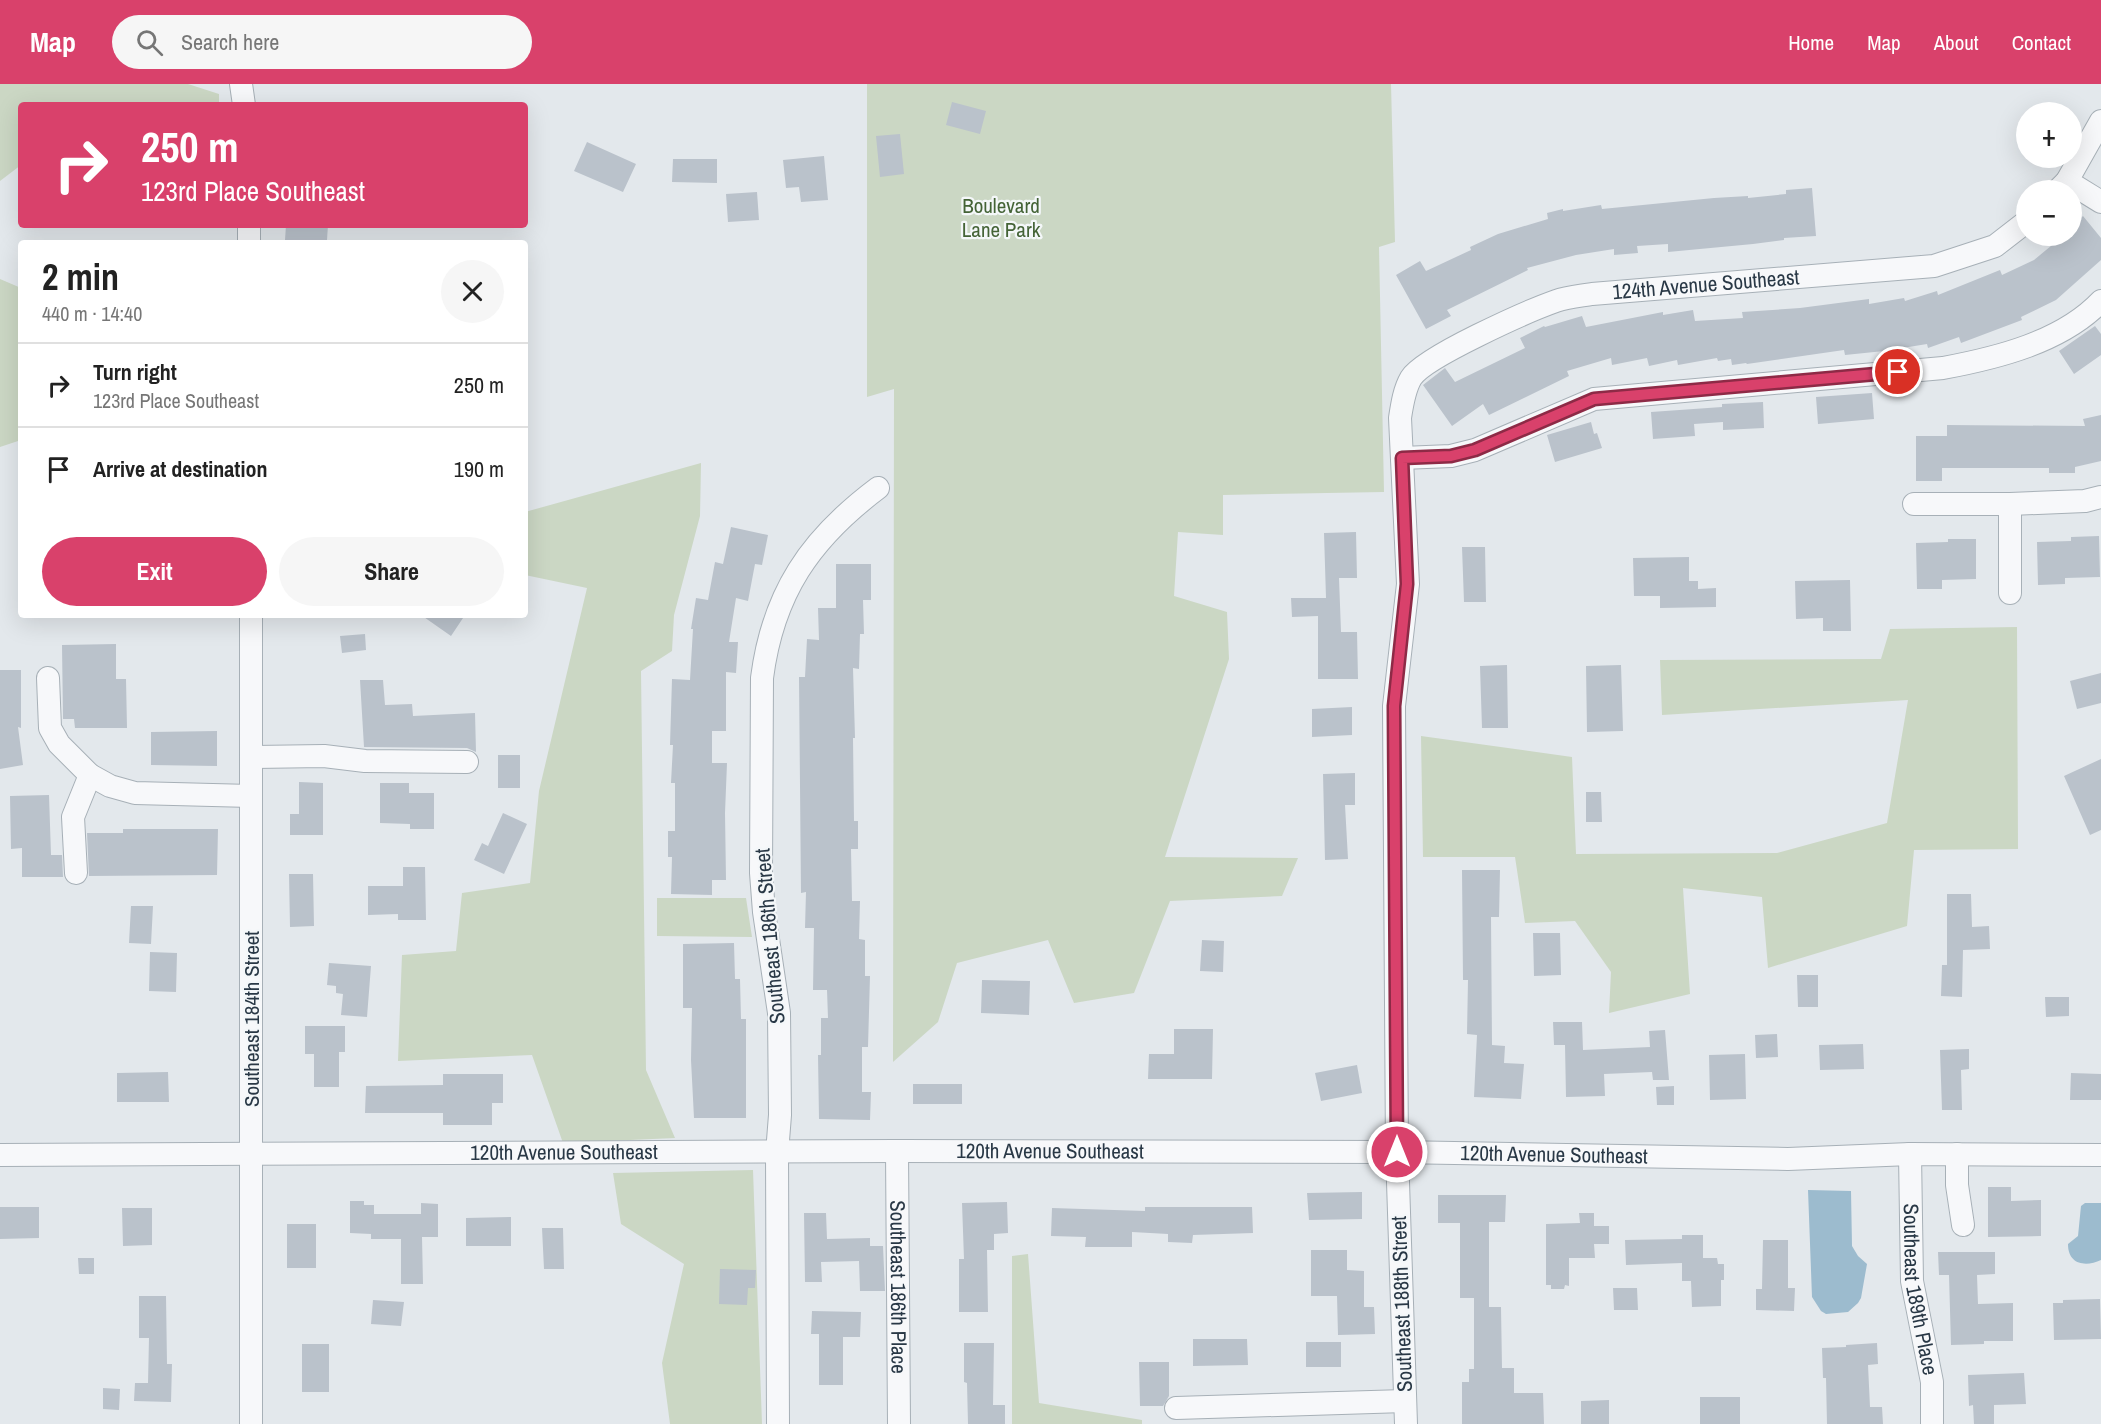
<!DOCTYPE html>
<meta charset="utf-8">
<style>
body{margin:0;font-family:"Archivo Narrow",sans-serif;background:#f6f6f6;color:#222;height:100vh;display:flex;flex-direction:column;font-size:22px;white-space:nowrap}
*{box-sizing:border-box;margin:0}
p{font-size:20px;color:#767676}
.icon{flex:none;width:33px;height:33px;fill:none;stroke:currentColor;stroke-width:2;stroke-linecap:round;stroke-linejoin:round}
.map{position:relative;flex:1;overflow:hidden}
.side{position:absolute;left:18px;top:156px;width:510px;height:378px;display:flex;flex-direction:column;background:#fff;border-radius:6px;box-shadow:0 6px 24px #0002}
.side>*{flex:none}
.banner{position:absolute;left:18px;top:18px;width:510px;height:126px;border-radius:6px;box-shadow:0 6px 24px #0002;background:#d9416b;color:#fff;overflow:hidden}
.controls{position:absolute;left:2016px;top:18px;display:grid;gap:12px}
.controls a{display:grid;place-items:center;width:66px;height:66px;border-radius:50%;background:#fff;box-shadow:0 6px 24px #0002;font-size:30px}
.pin{position:absolute;display:grid;place-items:center;width:51px;height:51px;color:#fff;margin:-26px;border:3px solid #fff;border-radius:50%;box-shadow:0 2px 6px #0007}
.me{position:absolute;width:66px;margin:-33px;rotate:0deg;stroke-linejoin:round;filter:drop-shadow(0 0 4px #0008)}
.turn{display:flex;align-items:center;gap:21px;height:126px;padding:0 24px;font-size:27px}
.turn .icon{width:78px;height:78px;stroke-width:2.5}
.turn b{display:block;font-size:42px;line-height:51px}
.round{display:grid;place-items:center;flex:none;width:63px;height:63px;border-radius:32px;background:#f6f6f6}
.overview{display:flex;align-items:center;justify-content:space-between;height:102px;padding:0 24px}
h1{font-size:36px;font-weight:700;line-height:45px}
.cta{display:flex;gap:12px;margin-top:auto;padding:12px 24px}
.cta a{flex:1;height:69px;border-radius:36px;background:#d9416b;color:#fff;font-size:24px;font-weight:700;line-height:69px;text-align:center}
.cta a+a{background:#f6f6f6;color:#222}
ul{padding:0;list-style:none}
li{display:flex;align-items:center;gap:18px;height:84px;padding:0 24px;border-top:2px solid #e0e0e0}
li div{flex:1}
li b{display:block;font-size:22px}
li em{font-style:normal}
header{display:flex;align-items:center;gap:36px;box-sizing:border-box;height:84px;padding:0 30px;background:#d9416b;color:#fff}
header strong{font-size:28px}
nav{display:flex;gap:33px;margin-inline-start:auto;font-size:21px}
.search{width:420px;height:54px;background:#f6f6f6;display:flex;align-items:center;gap:15px;box-sizing:border-box;padding:0 21px;border-radius:33px;color:#767676;font-size:22px}
.map>svg:first-child{display:block}
</style>
<header>
<strong>Map</strong>
<div class="search"><svg class="icon" aria-label="search" viewBox="0 0 24 24"><circle cx="10" cy="10" r="6"/><path d="M15 15l6 6"/></svg>Search here</div>
<nav><a>Home</a><a>Map</a><a>About</a><a>Contact</a></nav>
</header>
<div class="map">
<svg width="2101" height="1340" viewBox="0 0 2101 1340">
<rect width="100%" height="100%" fill="#e3e8ec"/>
<path fill="#cbd7c4" d="M0,0H188L219,10V21H21V81L0,97Z
M867,0H1391L1395,158L1379,163L1384,408L1223,411V451L1178,448L1174,512L1227,528L1229,575L1165,773L1298,774L1282,812L1170,817L1134,909L1074,919L1048,856L957,879L938,938L893,978L894,305L867,313Z
M0,195L21,204V356L0,363Z
M701,379L700,432L674,531L672,567L641,587L646,986L675,1054L563,1059L532,971L398,977L402,871L456,867L462,809L530,799L539,707L587,504L525,491V428Z
M2017,543L2018,765L1914,766L1907,842L1768,884L1762,813L1683,804L1690,910L1609,929L1611,888L1575,837L1525,839L1515,773H1423L1421,652L1572,673L1576,770L1777,769L1887,739L1908,616L1662,631L1660,576L1881,575L1890,545Z
M657,814H746L752,853L657,852Z
M753,1086L762,1340H670L662,1279L684,1180L621,1140L613,1089Z
M1028,1170L1039,1319L1142,1336V1340H1012V1172Z"/>
<path fill="#9cbbce" d="M1808,1106L1851,1107L1852,1162L1858,1172L1867,1180L1861,1214L1858,1219L1848,1228L1826,1230L1821,1227L1812,1213Z
M2085,1119H2101V1176C2086,1183 2068,1181 2068,1160L2078,1152L2081,1122Z"/>
<path fill="#bac2cb" d="M952,18L986,27L980,50L946,41Z
M900,50L904,90L880,93L876,52Z
M587,58L636,80L623,108L574,87Z
M824,72L828,116L801,118L799,103L786,104L783,76Z
M673,75H717V99L672,98Z
M1812,104L1816,152L1784,154V156L1753,160L1668,168V160L1637,162L1638,169L1614,171V165L1576,171L1527,184L1528,186L1447,226L1451,232L1426,245L1396,191L1420,177L1426,187L1471,166L1470,163L1498,150L1548,135L1547,129L1563,125V127L1601,121L1602,125L1714,114L1748,112V114L1786,110V106Z
M757,108L759,136L728,138L726,110Z
M2083,132L2101,154V176L2056,216L2021,233L2022,236L1961,259L1959,253L1928,264L1927,260L1884,267L1845,271L1844,266L1747,280L1746,279L1732,281L1731,275L1718,277L1717,274L1678,281L1677,276L1649,282L1647,274L1612,281L1611,274L1567,287L1569,292L1489,331L1483,320L1452,342L1423,301L1445,284L1455,298L1525,264L1520,254L1544,242L1545,243L1582,232L1586,243L1663,228V231L1693,226L1695,237L1743,234L1742,228L1800,224L1869,215V220L1904,214L1905,217L1937,207L1938,211L2000,186L2002,191L2034,176L2063,152H2072V142Z
M286,141H328L327,156H285Z
M2095,242L2101,250V271L2074,290L2059,267Z
M1872,309L1874,335L1818,340L1816,313Z
M1763,318L1764,344L1723,346V338L1694,340L1695,352L1653,355L1651,328L1722,323V320Z
M2101,331V377L2075,383V389H2049V384H1942V397H1916V352H1947V341L2085,342L2083,335Z
M1591,338L1594,350L1597,349L1602,364L1555,378L1547,351Z
M731,443L768,451L762,481L755,480L748,517L736,514L729,558H738L736,589L726,588V647H712V679H727L725,729L726,796H712V811L671,810L672,773H668V747H675V699H671L673,661H670L672,595L690,596L693,545H691L696,514L708,516L715,478L723,480Z
M1356,448L1357,494H1339L1341,548H1357L1358,595H1318V532L1292,533L1291,514H1326L1324,449Z
M2099,452L2100,493L2065,494V500L2038,501L2037,458L2071,457V453Z
M1948,455H1976V495L1942,496V505H1917L1916,459L1948,458Z
M1462,463H1485L1486,518H1464Z
M1689,473V497H1698V505L1716,504V523L1660,524V512H1634L1633,474Z
M836,480H871V516H863L864,550H860L859,585L853,584L855,654H853L854,737H858V765H851L852,817H860L859,855L865,856V892H870L868,963H862V1008H871L870,1036L819,1035L818,971H821V934H828L827,906H813L814,844H805L806,808L801,809L799,593H805L807,555L819,556L818,524H836Z
M1850,496L1851,547H1823V534L1796,535L1795,497Z
M421,531H465L451,552Z
M365,550L366,566L342,569L340,552Z
M116,560V595H126L127,644H75L74,635H63L62,561Z
M1507,581L1508,644H1482L1480,582Z
M1621,581L1623,647L1587,648L1586,582Z
M0,586H21V644L18,643L23,681L0,685Z
M2101,589V619L2077,625L2070,597Z
M360,596H383L385,621L412,620L413,632L475,629L476,668L467,664L364,663Z
M1352,623V651L1312,653V625Z
M217,647V682L151,681V648Z
M498,671H520V704H498Z
M2101,675V746L2090,751L2064,692Z
M1355,689V721H1345L1348,775L1325,776L1323,690Z
M299,698L323,699V751H290V730H299Z
M380,699H409V709H434V745H410V740L380,739Z
M1586,708H1601L1602,738H1586Z
M49,711L51,771H62L63,793H22V764L11,765L10,712Z
M503,729L527,740L504,790L474,776L482,759L488,762Z
M123,745H218L217,791L89,792L87,749H123Z
M403,783H425L426,836H398V830L368,831V802H403Z
M1462,786H1500L1499,833H1491L1492,961L1505,962L1504,979L1524,980L1521,1015L1474,1013L1477,951L1467,950L1468,896H1463Z
M289,790H313L314,842L290,843Z
M1947,810H1971L1972,843L1989,842L1990,865L1963,866L1962,913L1941,912L1942,881H1947Z
M131,822H153L151,860L129,859Z
M1533,849H1560L1561,891L1534,892Z
M1202,856L1224,857L1223,888L1200,887Z
M734,859L735,895H740L741,935H746V1034H694L691,976L692,924H683V860Z
M150,868L177,869L176,908L149,907Z
M329,879L371,882L367,933L341,931L343,910L336,909V902L327,901Z
M1797,891H1818V923H1798Z
M982,896L1030,897L1029,931L981,929Z
M2045,913H2069V932L2046,933Z
M1553,938H1582L1583,966L1650,963L1649,947L1665,946L1669,996H1653L1652,988L1604,990L1605,1012L1566,1013L1565,961H1554Z
M305,942H345V968H339V1003H314V970H305Z
M1174,945H1213L1212,995H1148L1149,970H1174Z
M1777,950L1778,973L1756,974L1755,951Z
M1863,960L1864,985L1820,986L1819,961Z
M1969,965V985L1961,986L1962,1026H1942L1940,966Z
M1745,970L1746,1015L1710,1016L1709,971Z
M1357,981L1362,1009L1321,1017L1315,989Z
M168,988L169,1018H117V989Z
M2071,989L2101,990V1016H2070Z
M443,990H503V1019H492V1041H443V1029H365L366,1002L443,1001Z
M913,1000H962V1020H913Z
M1674,1002V1021H1657L1656,1003Z
M1988,1103H2011V1117L2041,1116V1152L1988,1153Z
M1362,1108V1135L1309,1136L1307,1109Z
M1438,1111H1506L1505,1138H1489V1223H1501L1502,1284H1514V1309H1543L1544,1340H1462V1298H1469V1285H1474V1214H1460V1139H1438Z
M350,1117H364V1121H374V1130H421V1119L438,1120V1153H422L423,1200H401V1155H371V1150L350,1149Z
M1007,1118L1008,1149L994,1150V1166H987L988,1228H959V1175H964L962,1119Z
M0,1123H39V1154L0,1155Z
M1145,1123H1252L1253,1149L1193,1151L1192,1159L1168,1158V1150L1132,1148V1163H1085L1086,1153L1051,1152L1052,1124L1145,1127Z
M122,1124H152V1161L123,1162Z
M804,1129H826L827,1155L870,1154V1162H883L885,1207H860L859,1177L821,1178L822,1198H805Z
M1579,1129H1594V1142H1609V1160H1594L1595,1174H1569V1202L1565,1201L1564,1205H1551V1201H1546V1140L1580,1139Z
M511,1133V1162H466V1134Z
M287,1140H316V1184H287Z
M542,1144H563L564,1185H544Z
M1682,1151H1703V1174H1717L1718,1180H1724V1196H1721V1222L1692,1223L1691,1197H1682V1179L1626,1181L1625,1156L1682,1155Z
M1763,1156H1788V1204H1795L1794,1227L1756,1226V1205H1762Z
M1311,1166H1347V1186L1364,1187V1223H1374L1375,1250L1338,1251L1337,1212H1311Z
M1938,1168H1995V1190L1977,1191L1978,1220L2013,1219V1257H1984V1260L1951,1261L1949,1191H1939Z
M78,1174H94V1190H79Z
M720,1185L756,1186L755,1204H748L747,1221L719,1220Z
M1613,1204H1637L1638,1226H1614Z
M139,1212H166L167,1280H172L171,1318L134,1317L135,1299H148L149,1254H139Z
M2100,1215L2101,1255L2054,1256L2053,1219H2063V1216Z
M373,1216L404,1218L401,1242L371,1240Z
M812,1227L861,1228L860,1253H843V1301H819V1250H811Z
M1193,1255H1247L1248,1281L1193,1282Z
M1306,1258H1341V1283H1306Z
M964,1259H994L993,1321H1005V1340H968L967,1299L964,1298Z
M1877,1259L1878,1280L1868,1281L1870,1323H1882L1883,1340H1827L1826,1294H1823L1822,1264L1846,1263V1261Z
M302,1260H329V1308H302Z
M1139,1278H1169V1312L1163,1322H1140Z
M2024,1289L2026,1320L1994,1321V1340H1974L1973,1321L1969,1322L1968,1291Z
M103,1304L120,1305L119,1326L103,1325Z
M1700,1313H1740V1340H1700Z
M1609,1316V1340H1581V1317Z"/>
<g fill="none" stroke-linecap="round" stroke-linejoin="round">
<g stroke="#a7b0b7" stroke-width="24">
<g id="minor">
<path d="M241,0L244,21"/>
<path d="M2067,97L2101,118"/>
<path d="M2058,106L2067,97L2101,37"/>
<path d="M249,141V159"/>
<path d="M1402,374L1451,372L1475,366L1594,315L1943,284C1997,274 2062,258 2101,217"/>
<path d="M1914,420H2010L2085,417L2101,413"/>
<path d="M2010,420V509"/>
<path d="M251,531V1340"/>
<path d="M48,594L50,644L59,660L90,691L73,733L76,789"/>
<path d="M251,673L324,672L365,677L467,678"/>
<path d="M90,691L110,702L135,709L251,712"/>
<path id="s1" d="M897,1067L899,1340"/>
<path id="s2" d="M1910,1070L1912,1197L1932,1298V1340"/>
<path d="M1957,1070V1101L1963,1141"/>
<path id="s3" d="M0,1071L897,1067L1397,1068L1788,1075L1910,1070L2101,1071"/>
<path d="M1176,1324L1405,1317"/>
<path d="M778,1340L777,1069L780,1031L779,929L764,828L761,789L762,594C773,509 810,455 878,404"/>
<path id="s4" d="M1406,1340L1397,1068L1394,622L1408,500L1400,334C1402,321 1404,306 1411,294C1424,273 1528,227 1556,217C1567,213 1580,212 1592,210L1934,182L1995,162L2026,138"/>
</g>
</g>
<use href="#minor" stroke="#f7f8fa" stroke-width="22"/>
</g>
<g fill="none" stroke-linecap="round" stroke-linejoin="round">
<g stroke="#8d2a46" stroke-width="15">
<path id="route" d="M1397,1068L1394,622L1407,500L1402,374L1451,372L1475,366L1594,315L1898,288"/>
</g>
<use href="#route" stroke="#d9416b" stroke-width="10"/>
</g>
<g text-anchor="middle" stroke-width="4.5" stroke-linejoin="round" paint-order="stroke">
<g font-size="21" fill="#446336" stroke="#f4f7f9">
<text x="1001" y="129">Boulevard<tspan x="1001" dy="24">Lane Park</tspan></text>
</g>
<g font-size="21" fill="#293846" stroke="#f4f7f9">
<text dy="7" stroke="none"><textPath href="#s4" startOffset="1365">124th Avenue Southeast</textPath></text>
<text transform="translate(770 852) rotate(-95)" y="7">Southeast 186th Street</text>
<text transform="translate(252 935) rotate(-90)" y="7">Southeast 184th Street</text>
<text dy="7" stroke="none"><textPath href="#s3" startOffset="1050">120th Avenue Southeast</textPath></text>
<text dy="7" stroke="none"><textPath href="#s3" startOffset="564">120th Avenue Southeast</textPath></text>
<text dy="7" stroke="none"><textPath href="#s3" startOffset="1554">120th Avenue Southeast</textPath></text>
<text dy="7" stroke="none"><textPath href="#s1" startOffset="136">Southeast 186th Place</textPath></text>
<text dy="7" stroke="none"><textPath href="#s2" startOffset="136">Southeast 189th Place</textPath></text>
<text transform="translate(1402 1220) rotate(-92)" y="7">Southeast 188th Street</text>
</g>
</g>
</svg>
<div class="controls">
<a>+</a>
<a>−</a>
</div>
<div class="pin" style="left:1898px;top:288px;background:#d93025"><svg class="icon" aria-label="arrive" viewBox="0 0 24 24"><path d="M6 21V4h12l-3 4 3 4H6"/></svg></div>
<svg class="me" style="left:1397px;top:1068px" viewBox="-20 -20 40 40"><circle r="17" fill="#d9416b" stroke="#fff" stroke-width="3"/><path d="M0-11L8 9 0 5-8 9z" fill="#fff"/></svg>
<div class="banner">
<div class="turn"><svg class="icon" aria-label="right" viewBox="0 0 24 24"><path d="M7 20v-9h11M14 6l5 5-5 5"/></svg><div><b>250 m</b>123rd Place Southeast</div></div>
</div>
<section class="side">
<div class="overview"><div><h1>2 min</h1><p>440 m · 14:40</p></div><a class="round"><svg class="icon" aria-label="close" viewBox="0 0 24 24"><path d="M6 6l12 12M18 6L6 18"/></svg></a></div>
<ul>
<li><svg class="icon" aria-label="right" viewBox="0 0 24 24"><path d="M7 20v-9h11M14 6l5 5-5 5"/></svg><div><b>Turn right</b><p>123rd Place Southeast</p></div><em>250 m</em></li>
<li><svg class="icon" aria-label="arrive" viewBox="0 0 24 24"><path d="M6 21V4h12l-3 4 3 4H6"/></svg><div><b>Arrive at destination</b></div><em>190 m</em></li>
</ul>
<div class="cta"><a>Exit</a><a>Share</a></div>
</section>
</div>
